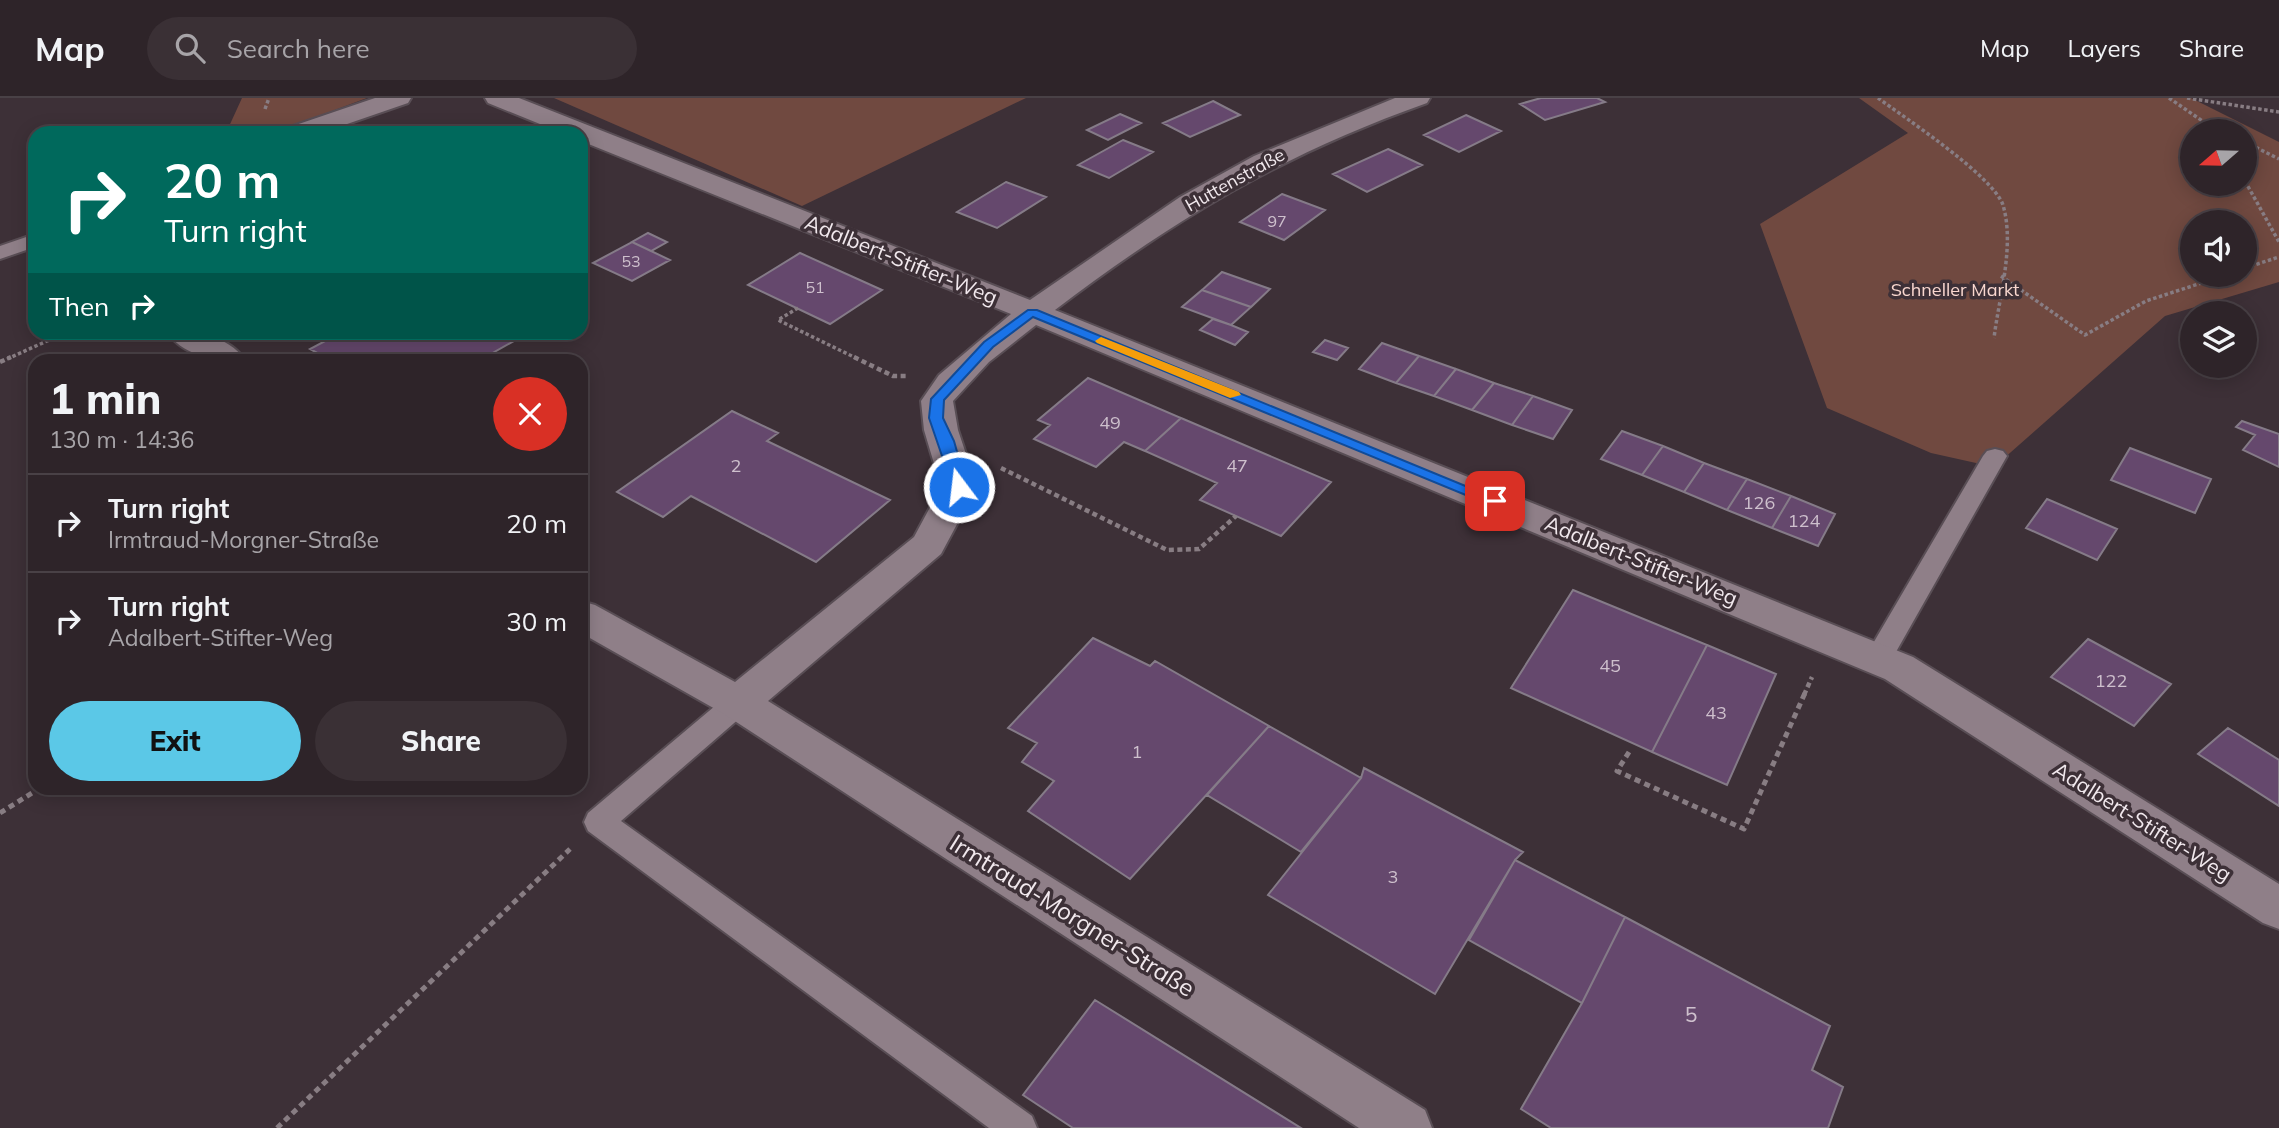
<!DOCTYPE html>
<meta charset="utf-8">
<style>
body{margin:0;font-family:Mulish,sans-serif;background:#3a3035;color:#f1f3f6;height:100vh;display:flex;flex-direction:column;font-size:26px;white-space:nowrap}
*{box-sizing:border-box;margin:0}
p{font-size:23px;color:#a7a4a8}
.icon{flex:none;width:38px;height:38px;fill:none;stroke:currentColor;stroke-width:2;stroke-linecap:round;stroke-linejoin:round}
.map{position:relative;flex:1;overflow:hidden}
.drawer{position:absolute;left:28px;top:256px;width:560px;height:441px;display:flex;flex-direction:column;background:#2e2429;border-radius:21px;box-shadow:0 4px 18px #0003,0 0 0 2px #494146}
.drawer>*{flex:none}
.top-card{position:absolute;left:28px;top:28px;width:560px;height:214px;border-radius:21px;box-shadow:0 4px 18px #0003,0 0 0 2px #494146;background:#00695c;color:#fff;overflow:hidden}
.needle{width:46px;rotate:250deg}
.buttons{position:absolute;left:2180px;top:21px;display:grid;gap:14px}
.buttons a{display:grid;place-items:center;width:77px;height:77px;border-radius:50%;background:#2e2429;box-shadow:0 4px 18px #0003,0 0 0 2px #494146;font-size:35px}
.pin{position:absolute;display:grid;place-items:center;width:60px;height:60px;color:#fff;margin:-30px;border-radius:14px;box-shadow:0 4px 10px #0006}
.me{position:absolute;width:77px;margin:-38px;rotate:345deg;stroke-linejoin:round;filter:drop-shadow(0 0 5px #0008)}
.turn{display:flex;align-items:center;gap:24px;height:147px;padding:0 21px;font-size:32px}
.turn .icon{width:91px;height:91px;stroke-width:2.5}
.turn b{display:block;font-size:49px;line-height:60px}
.then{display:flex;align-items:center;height:66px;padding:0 21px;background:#0003;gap:14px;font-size:26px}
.round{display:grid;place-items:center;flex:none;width:74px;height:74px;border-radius:37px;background:#3a3035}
.summary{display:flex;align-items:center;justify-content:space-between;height:119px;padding:0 21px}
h1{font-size:42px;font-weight:800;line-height:52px}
.button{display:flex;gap:14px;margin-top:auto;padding:14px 21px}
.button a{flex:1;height:80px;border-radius:42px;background:#5bc8e7;color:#111;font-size:28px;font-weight:800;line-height:80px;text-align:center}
.button a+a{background:#3a3035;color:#f1f3f6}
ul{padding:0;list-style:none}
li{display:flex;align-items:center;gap:21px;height:98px;padding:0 21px;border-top:2px solid #494146}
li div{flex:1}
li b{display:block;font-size:26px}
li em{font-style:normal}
header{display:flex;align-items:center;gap:42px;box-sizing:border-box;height:98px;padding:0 35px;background:#2e2429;border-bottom:2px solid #494146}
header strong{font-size:33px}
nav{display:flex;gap:38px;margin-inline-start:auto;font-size:24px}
.search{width:490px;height:63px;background:#3a3035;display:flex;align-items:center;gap:18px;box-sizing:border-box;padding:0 24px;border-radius:38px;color:#a7a4a8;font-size:26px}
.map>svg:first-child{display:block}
</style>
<header>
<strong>Map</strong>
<div class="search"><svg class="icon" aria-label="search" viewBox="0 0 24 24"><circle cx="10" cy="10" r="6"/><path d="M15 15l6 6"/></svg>Search here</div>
<nav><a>Map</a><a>Layers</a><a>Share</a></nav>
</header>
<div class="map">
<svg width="2279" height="1030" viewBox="0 0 2279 1030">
<rect width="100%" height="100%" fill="#3d3037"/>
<path fill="#704940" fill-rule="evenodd" d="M242,0H367L273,35H226Z
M554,0H1026L802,108Z
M1859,0H2191L2279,44V184L2165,218L1994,369L1931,355L1827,310L1760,126L1908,35ZM2193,33H2245V86H2193ZM2193,124H2245V177H2193Z"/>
<path fill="#65486d" stroke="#857b88" stroke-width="2" d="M1541,0H1597L1605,4L1545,22L1520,6Z
M1213,3L1240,17L1190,39L1163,25Z
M1120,16L1141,25L1108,42L1087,32Z
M1466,17L1501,33L1459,54L1424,37Z
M1123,42L1153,54L1109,80L1078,67Z
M1388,51L1422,67L1367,94L1333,76Z
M1006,84L1046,99L997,130L957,114Z
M1282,96L1325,112L1284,142L1240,124Z
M648,135L667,144L651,153L632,144Z
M632,144L670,162L632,183L593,165Z
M800,155L882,192L830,226L748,187Z
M1222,174L1270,191L1251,209L1202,192Z
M1202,192L1251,209L1231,227L1182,209Z
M1213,221L1231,227L1248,234L1235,247L1200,232Z
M342,234H530L480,262H330L310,251Z
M1325,242L1348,250L1337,262L1313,254Z
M1382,245L1419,258L1396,285L1359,271Z
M1419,258L1456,271L1434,298L1396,285Z
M1456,271L1494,285L1472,312L1434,298Z
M1088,280L1181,320L1145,353L1124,344L1096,369L1034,341L1050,327L1038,322Z
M1494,285L1533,298L1512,327L1472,312Z
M1533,298L1572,312L1553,341L1512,327Z
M732,313L778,335L767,343L890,402L816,464L691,398L663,419L617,394Z
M1181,320L1331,384L1281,438L1200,402L1217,385L1145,353Z
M2242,323L2279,336V369L2243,352L2255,337L2236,329Z
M1622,333L1663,348L1642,377L1601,361Z
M1663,348L1704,365L1684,394L1642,377Z
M2130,350L2211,381L2195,415L2111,382Z
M1704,365L1747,381L1727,412L1684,394Z
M1747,381L1791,398L1772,430L1727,412Z
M1791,398L1835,416L1818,448L1772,430Z
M2047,401L2117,431L2097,462L2026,430Z
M1573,492L1707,547L1652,654L1511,590Z
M1093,540L1150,568L1155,563L1269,628L1130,781L1028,713L1054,683L1022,664L1037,645L1008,630Z
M2088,541L2171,586L2134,628L2051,579Z
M1707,547L1776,576L1727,687L1652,654Z
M1269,628L1361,680L1301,754L1207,697Z
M2228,630L2279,662V708L2198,656Z
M1364,670L1523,754L1515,762L1435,896L1268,797L1361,680Z
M1515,762L1625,819L1582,905L1469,842Z
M1625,819L1830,928L1812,972L1843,989L1828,1030H1551L1521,1011L1582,905Z
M1095,902L1301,1030H1073L1023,997Z"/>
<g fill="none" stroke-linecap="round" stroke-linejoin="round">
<g stroke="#594e55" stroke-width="4">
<path id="lane" d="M35,136V149L0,161V148Z
M1995,351L2003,353L2007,358L1888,568L1878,571L1868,568L1864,561L1868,554L1983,358L1987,353Z
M738,594L748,597L752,605L748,613L621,723L1032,1018L1037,1030H989L588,733L584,724L588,715L728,597Z"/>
</g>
<g stroke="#594e55" stroke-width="4">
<path id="street" d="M375,0H411L408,5L321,35H283L287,30Z
M485,0H519L1030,202L1180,99L1254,58L1395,0H1430L1427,5C1283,56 1176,120 1055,212L1913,559L2279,786V831L2263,825L1885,581L1036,227L989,264L953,303L958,332L977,389L941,456L768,603L1425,1012L1432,1030H1359L724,616L581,535V503L595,507L735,584L914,439L941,389L924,332L921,303L939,277L1011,216L581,43V35H562L488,5Z
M167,234C195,234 227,236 245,262C218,264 184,259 167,234Z"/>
</g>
<path stroke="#887d83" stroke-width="3.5" stroke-dasharray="3.5 2.5" stroke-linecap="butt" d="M1878,0C1905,20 1993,78 2003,107C2015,148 1999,199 1994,240
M2169,0L2217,33
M2187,0L2279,14
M265,11L269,0
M2215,28L2225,33
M2245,44L2279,61
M2245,83L2279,144
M2245,170L2279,159
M2001,178L2085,237L2146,203L2226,177
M798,210L778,222L858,261
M7,261L67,234"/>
<path stroke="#887d83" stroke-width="4.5" stroke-dasharray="5 3.5" stroke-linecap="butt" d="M854,259L893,278H906
M0,264L11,259
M1001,370L1167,452L1199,451L1236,418
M1804,597L1812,579"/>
<path stroke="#887d83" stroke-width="5" stroke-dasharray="6 4.5" stroke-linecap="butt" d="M1629,654L1617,673L1744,731L1805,595
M0,715L40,690
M277,1030L570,751"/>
<use href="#lane" fill="#8f7f88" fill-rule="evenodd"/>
<use href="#street" fill="#8f7f88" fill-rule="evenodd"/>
</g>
<path fill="#1a73e8" stroke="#114b97" stroke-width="2" d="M1028,212H1037L1502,403L1495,408L1490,407L1033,219L993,249L944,302L943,320L954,343L967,389L959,394L954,393L929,320L931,301L984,244Z"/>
<path fill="#f59e0b" d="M1101,239L1239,294L1241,297L1230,300L1097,245L1095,243Z"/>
<g text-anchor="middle" stroke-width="7" stroke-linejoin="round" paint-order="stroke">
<g font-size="16" fill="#cec0cd">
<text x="1277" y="129">97</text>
<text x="631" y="169">53</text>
<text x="815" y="195">51</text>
</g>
<g font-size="18" fill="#f1e8ed" stroke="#3d3037">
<text transform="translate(1235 82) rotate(-29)" y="6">Huttenstraße</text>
</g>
<g font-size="18" fill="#f9d7cf" stroke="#3d3037">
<text x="1955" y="198">Schneller Markt</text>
</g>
<g font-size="18" fill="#cec0cd">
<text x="1110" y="331">49</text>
<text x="736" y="374">2</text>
<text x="1237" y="374">47</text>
<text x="1759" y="411">126</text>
<text x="1804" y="429">124</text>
<text x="1610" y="574">45</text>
<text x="2111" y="589">122</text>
<text x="1716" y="621">43</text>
<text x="1137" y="660">1</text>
<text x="1393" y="785">3</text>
</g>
<g font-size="21" fill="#f1e8ed" stroke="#3d3037">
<text transform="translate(901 162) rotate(22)" y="7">Adalbert-Stifter-Weg</text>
<text transform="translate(1641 463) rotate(22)" y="7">Adalbert-Stifter-Weg</text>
<text transform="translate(2142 724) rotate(32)" y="7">Adalbert-Stifter-Weg</text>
</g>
<g font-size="21" fill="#cec0cd">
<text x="1691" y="924">5</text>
</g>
<g font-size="24" fill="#f1e8ed" stroke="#3d3037">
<text transform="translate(1072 818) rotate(32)" y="8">Irmtraud-Morgner-Straße</text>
</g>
</g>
</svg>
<div class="buttons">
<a><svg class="needle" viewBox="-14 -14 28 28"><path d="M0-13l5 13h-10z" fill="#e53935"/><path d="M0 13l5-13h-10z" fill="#a7a4a8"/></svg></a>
<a><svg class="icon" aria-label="sound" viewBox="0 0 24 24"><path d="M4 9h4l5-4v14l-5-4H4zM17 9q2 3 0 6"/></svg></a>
<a><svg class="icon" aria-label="layers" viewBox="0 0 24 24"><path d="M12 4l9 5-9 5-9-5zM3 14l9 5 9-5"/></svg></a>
</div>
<div class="pin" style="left:1495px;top:403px;background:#d93025"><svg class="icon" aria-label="arrive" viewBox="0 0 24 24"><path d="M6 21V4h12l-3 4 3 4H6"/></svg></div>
<svg class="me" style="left:959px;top:389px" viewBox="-20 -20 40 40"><circle r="17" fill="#1a73e8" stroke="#fff" stroke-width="3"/><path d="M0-11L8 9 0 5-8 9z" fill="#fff"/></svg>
<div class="top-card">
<div class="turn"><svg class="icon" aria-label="right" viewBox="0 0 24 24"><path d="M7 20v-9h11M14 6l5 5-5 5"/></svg><div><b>20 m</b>Turn right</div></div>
<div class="then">Then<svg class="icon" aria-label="right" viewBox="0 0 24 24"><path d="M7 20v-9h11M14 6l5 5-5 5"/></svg></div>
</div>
<section class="drawer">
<div class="summary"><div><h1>1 min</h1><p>130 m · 14:36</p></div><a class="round" style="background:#d93025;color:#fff"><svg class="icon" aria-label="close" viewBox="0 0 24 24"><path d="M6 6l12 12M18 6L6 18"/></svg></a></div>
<ul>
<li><svg class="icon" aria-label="right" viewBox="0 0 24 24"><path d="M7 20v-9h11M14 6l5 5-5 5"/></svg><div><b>Turn right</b><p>Irmtraud-Morgner-Straße</p></div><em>20 m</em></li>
<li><svg class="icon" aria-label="right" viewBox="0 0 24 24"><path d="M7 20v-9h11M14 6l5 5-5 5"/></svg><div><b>Turn right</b><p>Adalbert-Stifter-Weg</p></div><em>30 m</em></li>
</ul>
<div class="button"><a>Exit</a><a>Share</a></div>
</section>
</div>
